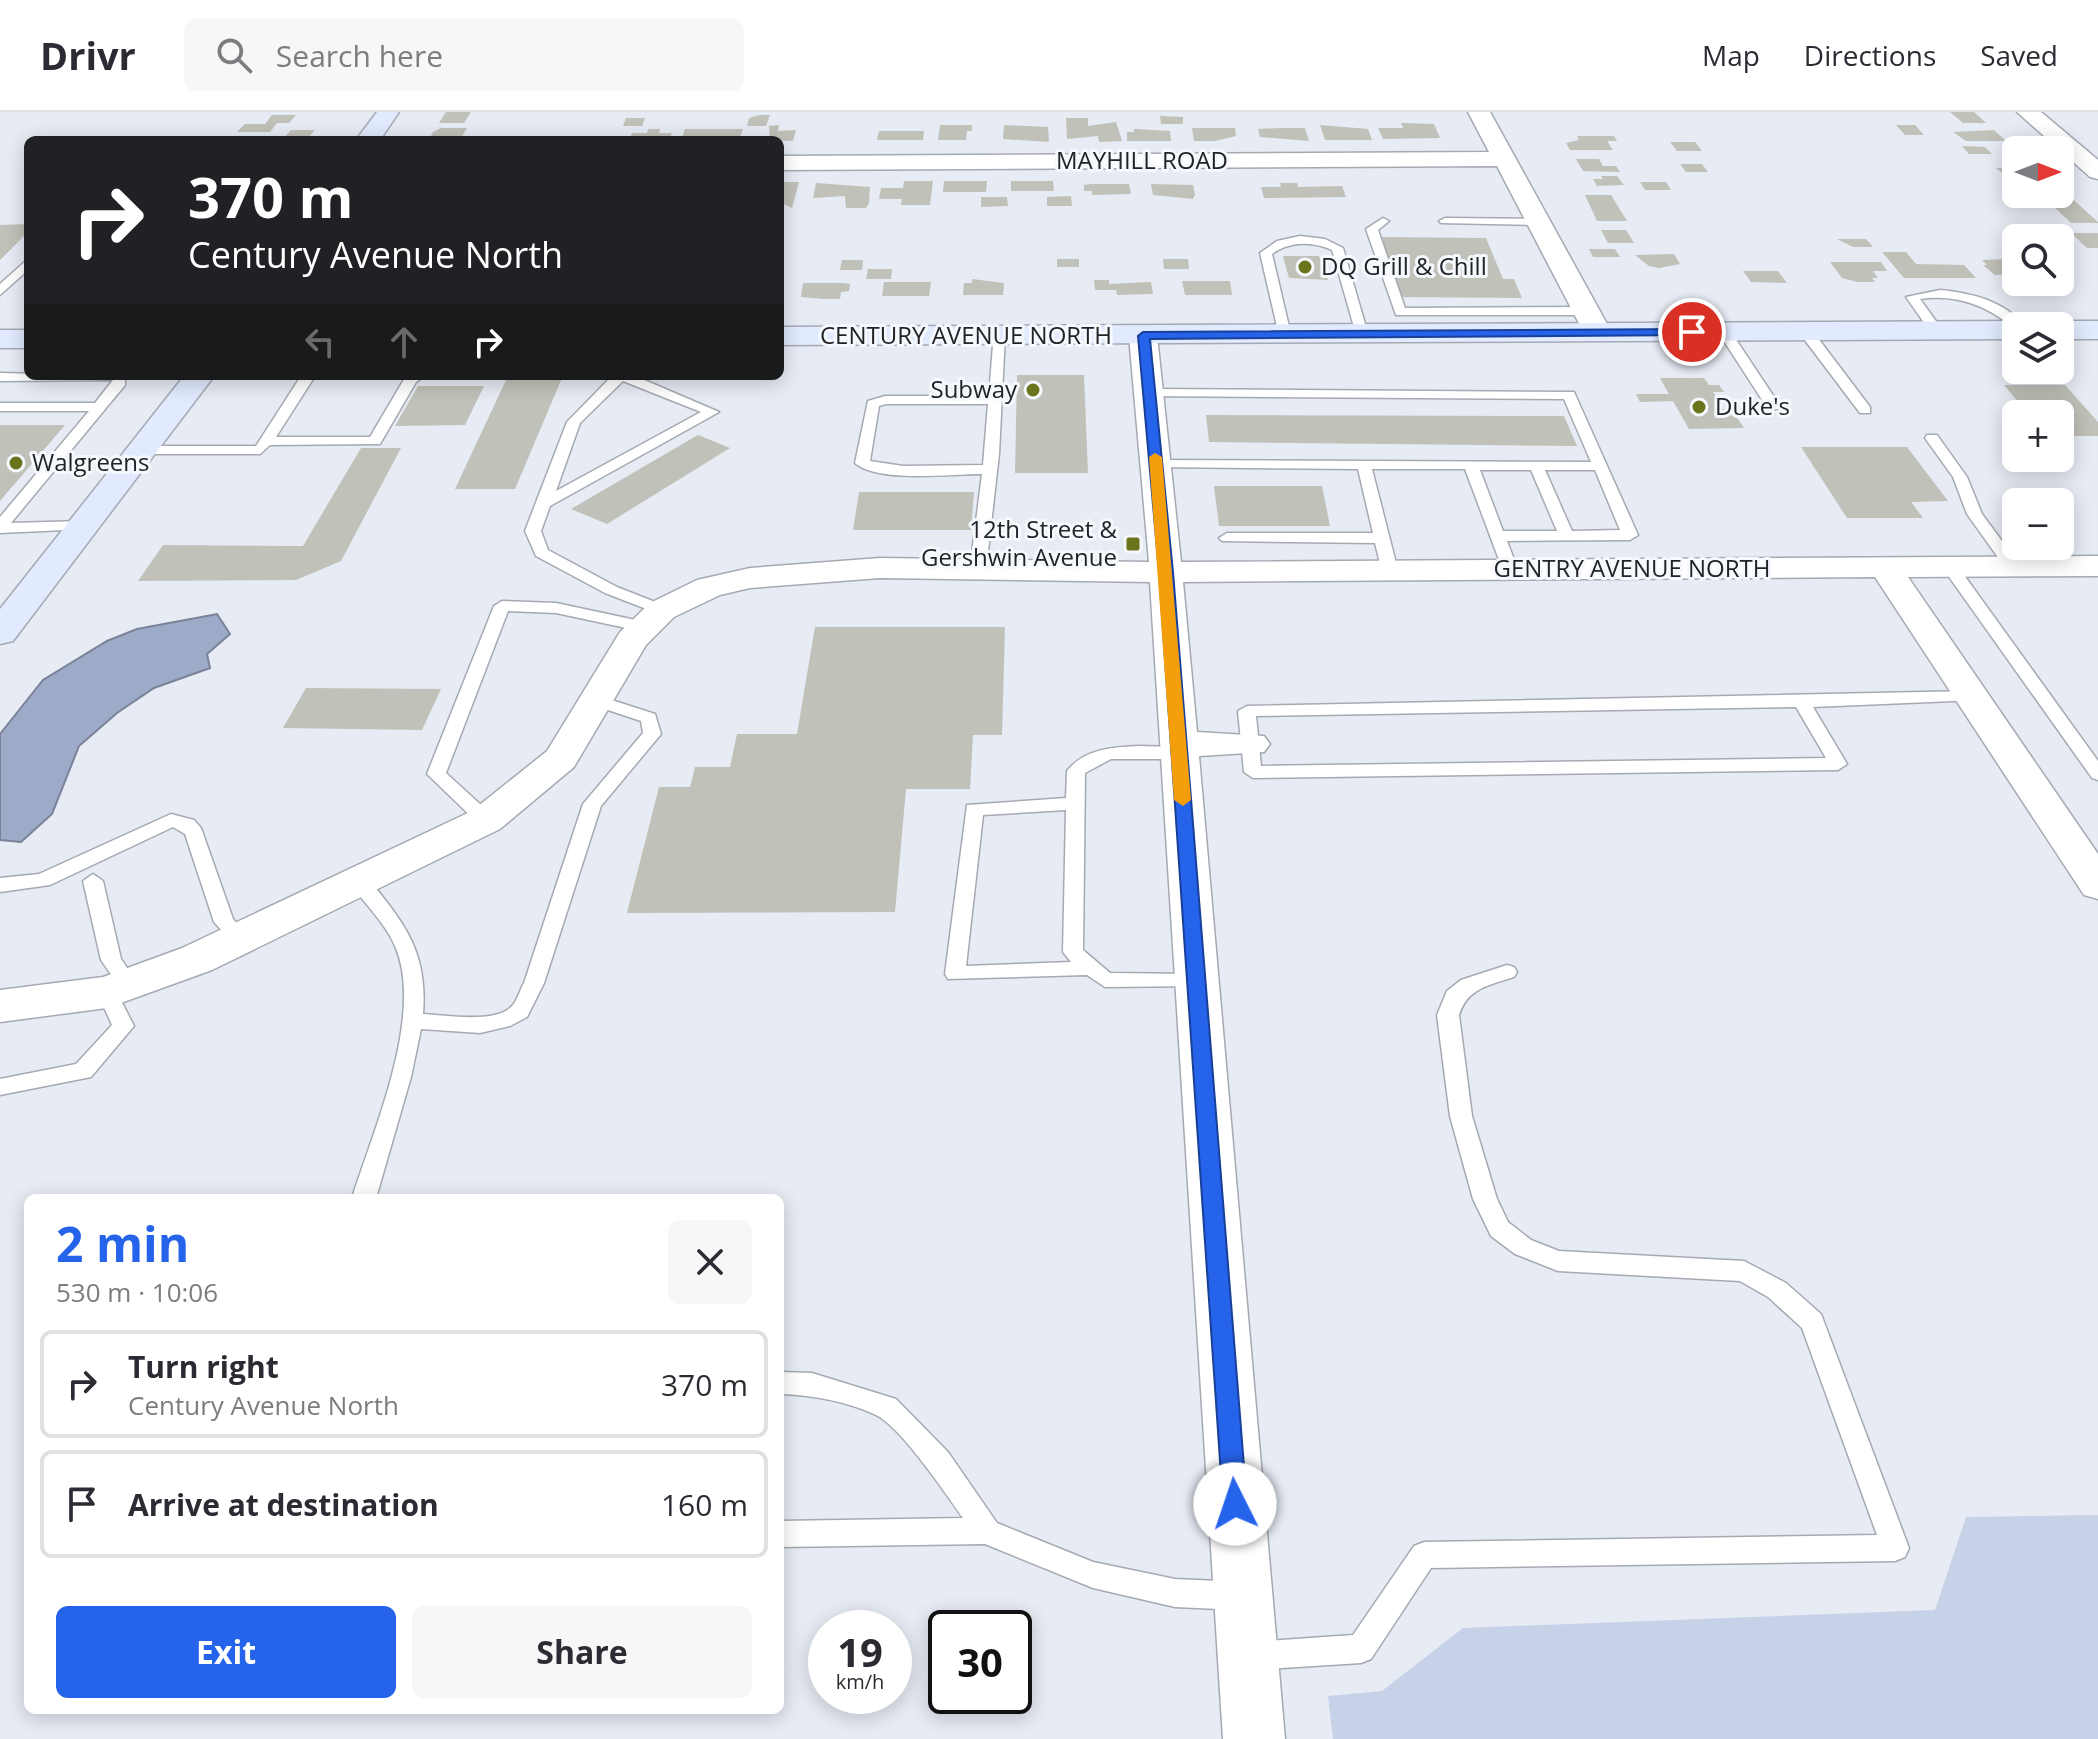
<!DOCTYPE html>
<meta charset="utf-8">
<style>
body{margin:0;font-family:"Open Sans",sans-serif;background:#f7f7f7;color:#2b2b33;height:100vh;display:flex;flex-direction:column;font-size:30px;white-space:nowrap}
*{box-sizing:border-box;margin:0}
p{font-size:26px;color:#7c7c81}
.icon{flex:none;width:44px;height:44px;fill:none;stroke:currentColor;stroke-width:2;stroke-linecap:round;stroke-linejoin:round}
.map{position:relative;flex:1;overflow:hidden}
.panel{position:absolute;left:24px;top:1082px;width:760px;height:520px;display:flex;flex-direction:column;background:#fff;border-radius:12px;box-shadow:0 4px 20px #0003}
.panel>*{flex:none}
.banner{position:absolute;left:24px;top:24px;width:760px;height:244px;border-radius:12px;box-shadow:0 4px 20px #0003;background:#202124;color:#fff;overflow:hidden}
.needle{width:52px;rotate:90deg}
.tools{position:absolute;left:2002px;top:24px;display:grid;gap:16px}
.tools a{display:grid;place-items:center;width:72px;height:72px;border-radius:12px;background:#fff;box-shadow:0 4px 20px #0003;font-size:40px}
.speed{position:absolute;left:808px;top:1498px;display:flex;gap:16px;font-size:40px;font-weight:700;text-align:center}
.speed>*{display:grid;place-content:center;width:104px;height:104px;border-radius:50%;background:#fff;box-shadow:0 4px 20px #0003;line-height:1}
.speed small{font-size:20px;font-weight:400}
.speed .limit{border:4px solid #111;border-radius:12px;background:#fff;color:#111}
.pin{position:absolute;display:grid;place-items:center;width:68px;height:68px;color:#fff;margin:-34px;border:4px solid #fff;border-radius:50%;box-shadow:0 2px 8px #0007}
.me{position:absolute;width:88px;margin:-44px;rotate:356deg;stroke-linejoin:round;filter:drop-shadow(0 0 6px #0008)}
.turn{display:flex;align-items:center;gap:28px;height:168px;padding:0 32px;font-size:36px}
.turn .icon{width:104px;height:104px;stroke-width:2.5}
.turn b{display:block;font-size:56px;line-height:68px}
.lanes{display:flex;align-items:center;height:76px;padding:0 32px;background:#0003;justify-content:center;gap:40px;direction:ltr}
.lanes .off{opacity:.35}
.round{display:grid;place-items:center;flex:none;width:84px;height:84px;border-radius:12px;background:#f7f7f7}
.summary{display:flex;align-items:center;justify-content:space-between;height:136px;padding:0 32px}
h1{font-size:48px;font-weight:700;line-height:60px;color:#2563eb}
.button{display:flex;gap:16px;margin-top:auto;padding:16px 32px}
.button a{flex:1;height:92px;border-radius:12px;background:#2563eb;color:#fff;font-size:32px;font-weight:700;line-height:92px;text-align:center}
.button a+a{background:#f7f7f7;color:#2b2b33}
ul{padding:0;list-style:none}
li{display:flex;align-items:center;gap:24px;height:108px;margin:0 16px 12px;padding:0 16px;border:4px solid #e1e1e2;border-radius:12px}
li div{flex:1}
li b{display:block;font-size:30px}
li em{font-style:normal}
header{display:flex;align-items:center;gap:48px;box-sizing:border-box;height:112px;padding:0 40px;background:#fff;border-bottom:2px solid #e1e1e2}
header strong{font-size:38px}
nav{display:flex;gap:44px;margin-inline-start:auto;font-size:28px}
.search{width:560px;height:72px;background:#f7f7f7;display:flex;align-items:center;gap:20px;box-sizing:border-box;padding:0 28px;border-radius:12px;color:#7c7c81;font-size:30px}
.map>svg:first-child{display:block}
</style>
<header>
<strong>Drivr</strong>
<div class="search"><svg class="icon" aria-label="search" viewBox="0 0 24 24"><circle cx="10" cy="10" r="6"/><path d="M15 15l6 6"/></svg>Search here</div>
<nav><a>Map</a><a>Directions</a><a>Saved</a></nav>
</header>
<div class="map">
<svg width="2098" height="1627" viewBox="0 0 2098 1627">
<rect width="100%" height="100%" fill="#e6ebf4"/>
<path fill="#c7d2e8" d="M2098,1403V1627H1333L1328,1584L1382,1579L1463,1516L1935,1498L1966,1405Z"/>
<path fill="#9eabc8" stroke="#798298" stroke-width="2" d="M217,502L230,522L207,542L210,556L154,576L117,601L79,634L52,702L21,730L0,728V622L43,568L107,529L137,517Z"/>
<path fill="#c0c1b8" d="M446,0H471L464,11H439Z
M1950,0H1974L1986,11H1963Z
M272,3H296L289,11H277L270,20H237L245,12H265Z
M760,3H770L766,14H747L749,6Z
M1160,4L1183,5V12H1161Z
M626,6H645L642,14H623Z
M1066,6H1088V14L1116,10L1122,29L1099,30L1098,24L1067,27Z
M1401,11L1434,12L1440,26L1383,27L1378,16H1403Z
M779,13L778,19L796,18L793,29L770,28L769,14Z
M940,13H972V19H967L966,28H938Z
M1004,13L1048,15L1049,30L1003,27Z
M1320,13L1368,17L1372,28H1325Z
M1896,13H1915L1924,23H1905Z
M441,16H467L460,28H429L433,20Z
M1192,16H1235L1236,24L1215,29H1194Z
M1280,16H1305L1309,29L1260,25L1258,17Z
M648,17H660L659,21H672L669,28H629L632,21H647Z
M685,17H743L739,28H681Z
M1134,17L1170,19L1171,29H1127V20H1134Z
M291,18H315L306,28H282Z
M1994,18L2006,29H1966L1953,20Z
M879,19H924L923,28H877Z
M603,24L601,28H552L554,25Z
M1577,24H1614L1617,29H1607L1613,38H1570L1566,31L1579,28Z
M1670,30H1695L1702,39H1677Z
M1962,34L1985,35L1992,42H1969Z
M1576,47H1599L1603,54H1616L1620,60L1583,59Z
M2002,50H2016V62L2001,60L1996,56H2008Z
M1680,52H1702L1708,60H1686Z
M1601,64H1617L1624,73L1597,74L1593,67H1603Z
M904,69H933L930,93H901L902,87H879L881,76H903Z
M944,69H987L986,80H943Z
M1011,69H1053L1054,79H1011Z
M780,70H799L792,96L780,90Z
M1640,70H1666L1671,78H1645Z
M816,71L870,75L869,91L866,96H846L845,84L813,86Z
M1280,71H1297L1298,75L1342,74L1346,85L1264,86L1261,75H1281Z
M1091,72H1129L1131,82L1092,83V79H1084V73Z
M1151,72L1193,73L1195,83L1193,87L1153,83Z
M2065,80L2098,110V111H2071L2040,82Z
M1585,83H1611L1627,109H1597Z
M1071,84L1072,94H1047V85Z
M981,85H1007L1008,94L981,95Z
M28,112V120L0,148V113Z
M1601,118H1626L1634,131H1608Z
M2071,121H2098V136H2087Z
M1379,125L1486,126L1503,167H1514L1522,186L1398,185Z
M1837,127H1866L1873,135H1853Z
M1589,137H1615L1620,145H1593Z
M1882,140H1906L1916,152L1964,153L1976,166H1904Z
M1674,142L1680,152L1659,156L1649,154L1635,143Z
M1283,144H1319L1328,168L1289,166Z
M1057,147H1079V155H1057Z
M1163,147H1188L1189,157H1164Z
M2004,147L2009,153H2016V162L1995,163L1983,153H1987L1982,148Z
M842,148H863L862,158H840Z
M1830,150H1881L1887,159H1873L1878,166H1872L1875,170H1857L1842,166Z
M868,157H892L891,167H866Z
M1743,159H1778L1787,171L1751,170Z
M972,167L1004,171L1003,183H963L964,171H972Z
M1094,168H1109V172L1151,170L1153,182L1117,183L1116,178H1095Z
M1182,169H1230L1232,183H1185Z
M884,170H931L929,184H882Z
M803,171H843L850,172L849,179L841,180L840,187H824L801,185Z
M1017,263H1084L1088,361H1015Z
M507,266H562L515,377H455Z
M1660,266H1704L1709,273H1719L1724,280H1713L1725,300L1738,307L1744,316L1689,317L1673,289L1640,290L1636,282H1669Z
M2004,273H2065L2098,310V324H2060V302H2028Z
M418,274H484L465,313L395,314Z
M1206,303L1564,304L1577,334L1209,330Z
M0,313H65L0,389Z
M698,323L730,336L607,412L571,397Z
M1801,335H1907L1948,389L1911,390L1923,406H1847Z
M361,336H401L341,449L296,468L138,469L163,433L303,434Z
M1214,374H1322L1330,414H1219Z
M859,380H974L971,418H853Z
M815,515H1005L1002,623H973L970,677H906L895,800L627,801L659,675H690L695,655H730L737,622H797Z
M306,576L441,577L422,618L283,616Z"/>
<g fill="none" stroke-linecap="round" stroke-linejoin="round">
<g stroke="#a5a9b2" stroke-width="3">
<path id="service" d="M1383,106L1389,109L1378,118L1405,196L1587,195L1593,199L1587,203H1396L1366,117Z
M1445,106L1538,107L1544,110L1538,113L1441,111L1439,109Z
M1300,124L1325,127L1343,136L1368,222L1367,225L1356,222L1332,138C1313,129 1289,129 1272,142L1291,223L1285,227L1279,223L1260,141L1277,129Z
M28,147V158L0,183V172Z
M1940,178C1972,181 2004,189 2025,214L2014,217C1988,193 1955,182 1920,187L1943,219L1932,222L1906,185Z
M1719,217H1729L1780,294L1778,297H1768L1718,220Z
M1801,217H1811L1870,295V301H1860L1801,223Z
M994,220L1005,223L999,342L986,457L978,462L970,457L982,362C951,362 878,371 855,351L868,289L885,284H989ZM886,292H988L983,353L903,354L870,349L879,294Z
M0,261L125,264V273L11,411L82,409L87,411V417L0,421V405L89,299H0V291H95L113,268L0,269Z
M301,264H315L276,325H370L406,264H425L416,270L380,332L270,333L260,342H142L135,338L142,334H256Z
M612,264H635L719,300L550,394L541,419L548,438L617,475L668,495V501L662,503L605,481L536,444L525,419L567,310ZM623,269L701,300L556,379L580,311Z
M1149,277L1574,280L1638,423L1630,428L1507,429L1518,458L1510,463L1504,461L1465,357H1372L1398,459L1396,462H1384L1382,459L1375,431L1222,429L1219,426L1227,421H1373L1358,357L1156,355L1151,354V348L1591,350L1564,287L1144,284V278ZM1480,358H1531L1557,419H1503ZM1545,358H1595L1620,418L1572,419Z
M1927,323H1937L1967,365L1982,402L2021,455L2019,458H2007L1967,402L1953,365L1925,326Z
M1950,450L1956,452L2098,649V668L2092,666L1942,455Z
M502,489L556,491L645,510L653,515L645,520L556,501L508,499L446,661L493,704L495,708L486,714L479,712L427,662L494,494Z
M1971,579L1977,580L1980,584L1977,588L1813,595L1847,652L1838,658L1253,666L1244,660L1238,599L1247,594ZM1796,595L1826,646L1261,654L1256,604Z
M596,583L655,602L661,622L601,694L544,871L527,905L510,914L480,921L421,917L411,965L376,1086H352C373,1019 425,902 395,834C385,810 364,792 349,769L352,764H366C404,811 428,839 423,902C445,903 496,912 512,894C517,889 520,878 524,871L583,692L643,621L641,609L590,592L587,588Z
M1138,634L1179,635L1188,641L1179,647H1111L1085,661L1083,838L1110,861L1196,862L1206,869L1203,874L1105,875L1087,863L948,867L945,862L967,693L1066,686L1067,659C1084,637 1113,635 1138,634ZM1066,698L1063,840L1071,850L966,854L983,703Z
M171,702L194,708L201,716L233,807L250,826L247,831H233L214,810L185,722L173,715L50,773L0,780V766L39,762Z
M93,762L103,769L121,847L138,872L135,877H121L101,848L83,769Z
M1507,853L1514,855L1517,860L1514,865C1490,873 1467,876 1459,903L1472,1004L1497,1087L1508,1110L1531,1128L1559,1139L1744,1149L1786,1171L1821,1202L1824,1210L1909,1436L1905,1445L1895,1449L1431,1456L1371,1547L1361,1551L1252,1558L1242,1554L1238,1544L1242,1534L1252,1530L1353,1523L1414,1434L1424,1430L1877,1423L1802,1216L1768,1185L1740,1169L1558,1159L1515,1142L1491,1124L1473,1087L1450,1004L1437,903L1447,879L1461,868Z
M107,872L114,875L134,914L91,965L0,983V967L76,952L112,913L97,880L100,875Z
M780,1260L812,1261L896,1287L948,1340L997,1411L1093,1450L1175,1467L1241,1470L1251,1474L1255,1484L1251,1494L1241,1498L1175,1495L1093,1476L985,1432L780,1435V1409L963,1406C946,1382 901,1315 876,1303C846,1289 812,1283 780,1282Z"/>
</g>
<g stroke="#a5a9b2" stroke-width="3">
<path id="minor" d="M1468,0H1490L1612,221L1608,227H1588L1584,221L1497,54L780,58V44L1489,40Z
M2017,0H2041L2098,48V67L2090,65Z
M1143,216L1153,218L1157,224L1181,450L2098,444V464L1908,465L2098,742V787L2084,783L1875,465L1183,470L1197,620L1264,624L1270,632L1264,640L1199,644L1285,1627H1223L1150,470L880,466L750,476L720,483L674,505L646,533L574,655L500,717L212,858L107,896L0,910V878L103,865L182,836L472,699L547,639L620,520L650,491L697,468L750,456L880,446L1149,450L1129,224L1133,218Z"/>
</g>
<g stroke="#a5a9b2" stroke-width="3">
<path id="secondary" d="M377,0H399L380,28H356Z
M2016,209L2027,214H2016V227L780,233V215Z
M2060,209H2098V227H2060V214H2049Z
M0,218H28V236H0Z
M184,264H214L13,529L0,532V497Z"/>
</g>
<use href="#service" fill="#fff" fill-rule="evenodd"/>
<use href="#minor" fill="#fff" fill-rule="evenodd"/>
<use href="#secondary" fill="#e1eafe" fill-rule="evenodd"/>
</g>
<path fill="#2563eb" stroke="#184099" stroke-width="2" d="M1692,217L1698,220L1697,223L1150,227L1173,460L1247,1392L1244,1400L1235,1404L1226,1400L1223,1392L1159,460L1138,224L1143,220Z"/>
<path fill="#f59e0b" d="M1155,341L1162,345L1191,688L1183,694L1174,688L1149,345Z"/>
<g fill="#6b731b" stroke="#f5f8fd" stroke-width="3">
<circle cx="1305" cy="155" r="8"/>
<circle cx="1033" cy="278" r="8"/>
<circle cx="1699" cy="295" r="8"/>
<circle cx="16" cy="351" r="8"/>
<rect x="1125" y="424" width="16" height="16" rx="4"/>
</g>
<g text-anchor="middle" stroke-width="6" stroke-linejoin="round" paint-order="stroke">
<g font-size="24" fill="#222327" stroke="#f5f8fd">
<text x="1142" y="57">MAYHILL ROAD</text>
<text x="966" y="232">CENTURY AVENUE NORTH</text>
<text x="1632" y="465">GENTRY AVENUE NORTH</text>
</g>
<g font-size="24" fill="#222327" stroke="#f5f8fd" text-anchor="start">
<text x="1321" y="163">DQ Grill &amp; Chill</text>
<text x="1017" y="286" text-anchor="end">Subway</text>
<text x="1715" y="303">Duke's</text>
<text x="32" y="359">Walgreens</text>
<text x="1117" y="426" text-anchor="end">12th Street &amp;<tspan x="1117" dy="28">Gershwin Avenue</tspan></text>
</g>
</g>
</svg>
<div class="tools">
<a><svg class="needle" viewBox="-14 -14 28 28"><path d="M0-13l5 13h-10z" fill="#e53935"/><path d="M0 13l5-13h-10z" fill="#7c7c81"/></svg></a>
<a><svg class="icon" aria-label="search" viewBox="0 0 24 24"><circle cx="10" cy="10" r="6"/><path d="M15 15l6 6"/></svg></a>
<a><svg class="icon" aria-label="layers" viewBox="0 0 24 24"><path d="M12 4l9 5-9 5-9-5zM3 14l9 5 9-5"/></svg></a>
<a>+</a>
<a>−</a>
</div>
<div class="speed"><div>19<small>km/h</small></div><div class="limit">30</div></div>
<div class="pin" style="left:1692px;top:220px;background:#d93025"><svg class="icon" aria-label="arrive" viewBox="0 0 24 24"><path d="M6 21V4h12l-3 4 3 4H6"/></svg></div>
<svg class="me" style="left:1235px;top:1392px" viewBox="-20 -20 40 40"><circle r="19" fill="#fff"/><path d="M0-13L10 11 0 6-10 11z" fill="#2563eb"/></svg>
<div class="banner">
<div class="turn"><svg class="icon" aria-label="right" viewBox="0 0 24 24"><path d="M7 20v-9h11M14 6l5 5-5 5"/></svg><div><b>370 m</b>Century Avenue North</div></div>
<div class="lanes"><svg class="icon off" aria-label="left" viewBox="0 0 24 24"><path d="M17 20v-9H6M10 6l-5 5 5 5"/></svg><svg class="icon off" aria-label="ahead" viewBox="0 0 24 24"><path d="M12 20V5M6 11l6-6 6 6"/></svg><svg class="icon" aria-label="right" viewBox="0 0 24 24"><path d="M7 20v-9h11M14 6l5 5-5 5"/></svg></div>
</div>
<section class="panel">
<div class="summary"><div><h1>2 min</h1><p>530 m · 10:06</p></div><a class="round"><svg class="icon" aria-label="close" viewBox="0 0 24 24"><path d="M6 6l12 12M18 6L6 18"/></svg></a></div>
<ul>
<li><svg class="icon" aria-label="right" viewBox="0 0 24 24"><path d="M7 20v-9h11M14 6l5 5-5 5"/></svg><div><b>Turn right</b><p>Century Avenue North</p></div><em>370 m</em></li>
<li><svg class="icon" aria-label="arrive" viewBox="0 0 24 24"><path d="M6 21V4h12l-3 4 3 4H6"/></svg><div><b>Arrive at destination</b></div><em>160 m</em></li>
</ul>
<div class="button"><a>Exit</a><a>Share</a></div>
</section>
</div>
